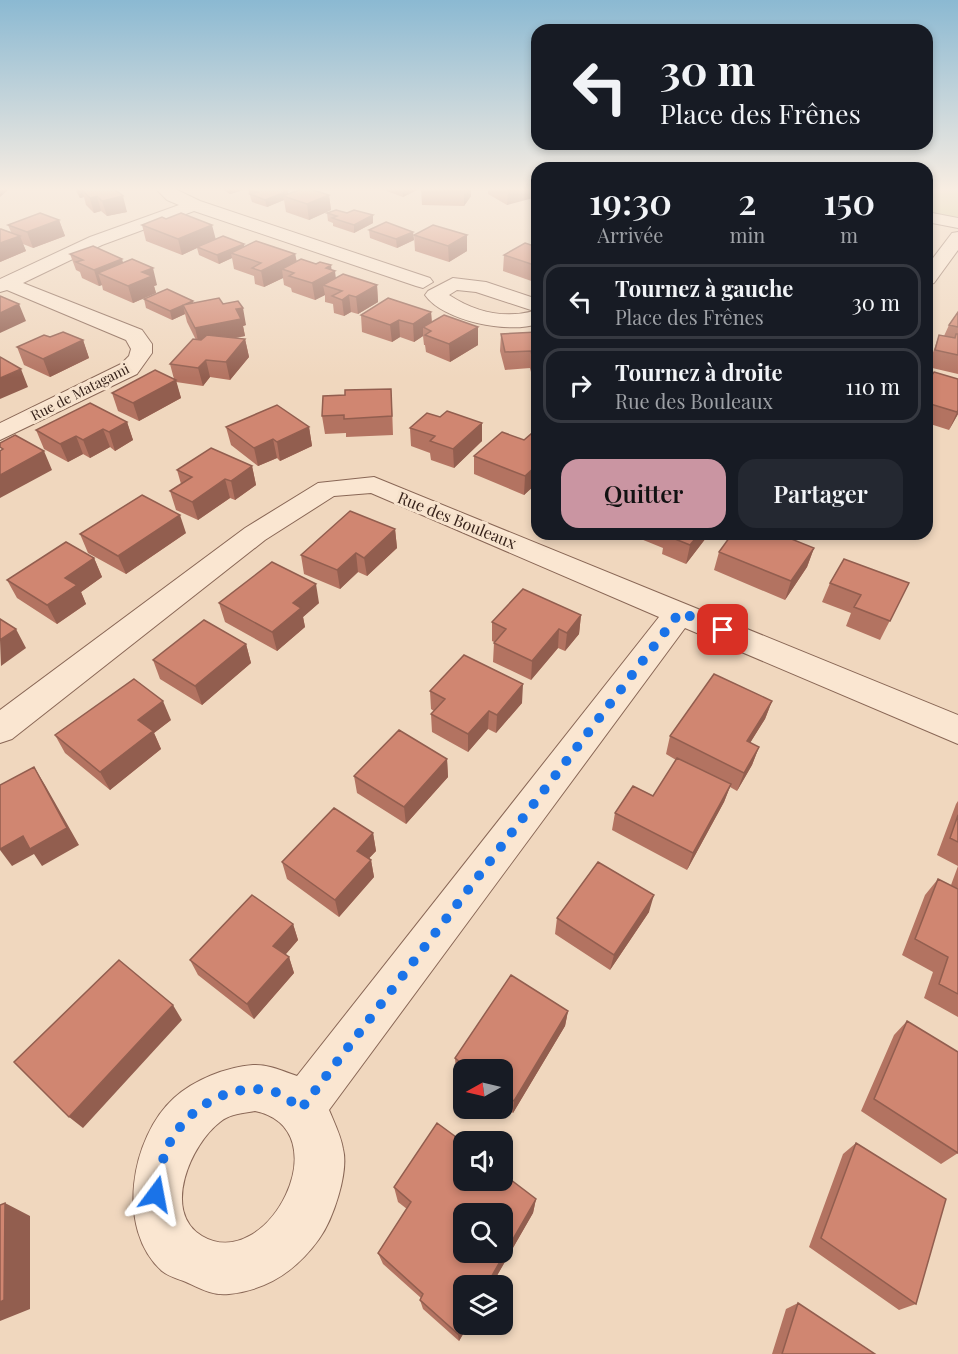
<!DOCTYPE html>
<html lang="fr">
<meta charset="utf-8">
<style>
body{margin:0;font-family:"Playfair Display",serif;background:#242831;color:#f1f3f6;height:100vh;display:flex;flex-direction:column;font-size:22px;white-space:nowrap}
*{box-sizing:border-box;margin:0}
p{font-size:20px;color:#9ea1a6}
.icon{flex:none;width:33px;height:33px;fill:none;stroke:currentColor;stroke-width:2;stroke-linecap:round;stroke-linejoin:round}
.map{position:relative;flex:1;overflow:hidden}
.details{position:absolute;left:531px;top:162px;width:402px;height:378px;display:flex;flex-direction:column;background:#171b24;border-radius:18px;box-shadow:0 3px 9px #0003}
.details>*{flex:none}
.hud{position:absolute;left:531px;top:24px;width:402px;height:126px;border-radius:18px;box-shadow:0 3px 9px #0003;background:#171b24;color:#f1f3f6;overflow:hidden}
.needle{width:39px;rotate:262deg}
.tools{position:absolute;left:453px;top:1059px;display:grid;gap:12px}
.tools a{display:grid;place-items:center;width:60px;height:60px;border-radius:12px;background:#171b24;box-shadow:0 3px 9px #0003;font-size:30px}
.pin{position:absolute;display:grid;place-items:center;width:51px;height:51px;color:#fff;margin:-26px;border-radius:12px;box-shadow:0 3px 9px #0006}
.me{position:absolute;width:66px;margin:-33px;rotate:13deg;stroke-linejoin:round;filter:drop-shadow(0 0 4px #0008)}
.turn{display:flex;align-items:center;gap:21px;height:126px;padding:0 30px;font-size:27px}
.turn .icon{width:78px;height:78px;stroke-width:2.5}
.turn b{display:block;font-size:42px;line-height:51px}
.eta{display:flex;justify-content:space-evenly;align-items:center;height:102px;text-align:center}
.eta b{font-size:36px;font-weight:600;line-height:42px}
.button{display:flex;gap:12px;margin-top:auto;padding:12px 30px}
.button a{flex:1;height:69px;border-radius:18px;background:#ca95a2;color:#111;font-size:24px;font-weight:600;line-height:69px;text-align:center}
.button a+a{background:#242831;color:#f1f3f6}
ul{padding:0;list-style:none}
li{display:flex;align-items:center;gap:18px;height:75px;margin:0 12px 9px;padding:0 18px;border:3px solid #363941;border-radius:18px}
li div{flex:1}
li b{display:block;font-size:22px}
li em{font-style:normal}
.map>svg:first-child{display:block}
</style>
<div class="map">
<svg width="958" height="1354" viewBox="0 0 958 1354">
<rect width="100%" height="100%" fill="#f0d7be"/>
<path fill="#cec991" d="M927,188H958V223L927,216Z"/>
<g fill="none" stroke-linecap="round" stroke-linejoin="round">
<g stroke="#896756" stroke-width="2">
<path id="street" d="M155,188H173L200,201L430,278L433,282L423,288L416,286L194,211L102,245L23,283L142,330L152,344V353L137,374L0,440V423L121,364L129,356L131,349L126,340L7,290L0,292V279L90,237L179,205L167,200Z
M927,212L958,218V228L927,222Z
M958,232V250L934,283L927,285V266L952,233Z
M453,278L486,282L537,299V324C509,334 443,321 425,295L428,291ZM457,290L476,292L534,311C504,319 475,312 449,295Z
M374,477L958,715V744L685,628L329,1110C334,1122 341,1136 343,1149C349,1172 333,1220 319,1239C296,1271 267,1290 229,1294C213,1296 201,1289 186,1282C178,1279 168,1276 162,1271C115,1229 131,1137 174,1098C194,1080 226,1067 253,1065C267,1064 283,1071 297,1076L659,617L371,493L334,496L265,540L12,739L0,743V710L245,528L318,483ZM255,1111C342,1129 268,1275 202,1236C161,1212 191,1144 220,1122C229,1114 244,1113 255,1111Z"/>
</g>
<use href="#street" fill="#fae6d1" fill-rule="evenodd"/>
</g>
<path fill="#b37361" d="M74,188H114L127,212L107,216L101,211L94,213L86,205L84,197L80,198Z
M220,188H250L230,194Z
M378,188H419V189L403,197Z
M422,188H471V196L464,206L422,205L421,189Z
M488,188H537L507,205L488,194Z
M248,189L288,194L329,195L331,210L309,220L286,212L284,200L267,207L252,202Z
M327,213H347L373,215V223L354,233L333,226V223L328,221Z
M59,220L65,236L33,248L23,244L26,251L0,262V229L11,232L8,225Z
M142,225L215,239L244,247L295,254L297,262L331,270L336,278L377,285L378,302L358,314L351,312L344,316L334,313L333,304L325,302V295L315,300L292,292L291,288L284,285L283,278L264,287L255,284L254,276L234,269L232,258L219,264L199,255L197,248L182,255L146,241Z
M369,230L413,232L414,240L397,248L370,238Z
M414,235L467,251L449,262L415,251Z
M537,247V283L503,271L504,255Z
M70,254L124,263L157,285L154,286L156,293L133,303L103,290L102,285L99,286L82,278L80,272L76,270Z
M144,299L193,301V303L223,304L246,325L243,326L245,336L234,338L245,339L249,357L230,380L210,377L203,386L176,382L181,398L139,421L118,411L112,393L174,379L170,364L196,340L187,322L185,314L172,320L146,308Z
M431,312L432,322L478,345L450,362L426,352L425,345H424L423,336L414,342L400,337L392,342L362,332L361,315Z
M958,312V374L928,367L939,335L944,336L949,325Z
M537,332V376H532L530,368L505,370L500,351L501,334Z
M50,337L83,340L89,358L50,377L24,365L17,347Z
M958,379V414L949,430L927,423V382Z
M392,407L393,435L346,437V433L325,434L322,416Z
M440,417L482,423V441L454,468L431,460L430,453L411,446L410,428Z
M127,422L133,440L115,451L110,447L90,458L83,454L68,462L44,449L36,430Z
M226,427H309L312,446L280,461L277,458L258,466L231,445Z
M537,437V483L524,495L474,474V456Z
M252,466L256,485L235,500L230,498L198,520L176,510L170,491L181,484L177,470Z
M395,529L397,548L367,576L358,572L340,589L304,574L301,555Z
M186,533L126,574L88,553L80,534Z
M631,534H709L686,564L662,554L663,548L631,535Z
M759,538L814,548L807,567L785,600L714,570L719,552Z
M94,558L102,577L81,592L86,604L57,624L17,598L7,580Z
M830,583H909L880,640L846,626L851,613L822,602Z
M219,603H319L303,617L305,627L277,651L225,622Z
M581,615L579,634L565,651L558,648L531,680L493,662L494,643V642L492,641V622Z
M246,644L251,663L202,705L160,679L153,660Z
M430,691L522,703L496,733L488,729L468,752L432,732L431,714L434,711L431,709Z
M772,701L765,719L750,743L759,747L752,765L737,791L730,787L724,802L687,870L612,830L615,813L653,796L676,760L666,754L670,736Z
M171,720L154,733L161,749L110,790L65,753L55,735Z
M447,759L448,777L406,824L357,793L354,776Z
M958,801V866L937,855L956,804Z
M373,833L376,851L369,858L371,860L374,877L339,917L287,879L282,862Z
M958,866V1017L924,998L933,972L902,955L925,895L938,879L951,885Z
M649,912L610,970L555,934L557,918Z
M293,924L298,940L285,955L289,957L294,973L254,1019L198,975L190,960Z
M568,1011L565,1026L513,1113L502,1105V1070H464V1077L456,1072L455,1058Z
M907,1021L958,1153L941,1164L861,1111L894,1035Z
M856,1143L916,1304L899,1310L809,1247L843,1154Z
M394,1187L536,1199L533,1213L491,1286H464V1324H469L459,1341L423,1309L420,1300L421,1298L383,1264L378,1253L407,1209L398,1202Z
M798,1303L875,1354H772L786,1309Z"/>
<path fill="#925e4f" d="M0,188H9V189L0,197Z
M77,188H86L88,196L82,190L84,197L80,198Z
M87,188H114L97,196L101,211L94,213Z
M229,188H250L230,194Z
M405,188H419V189L403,197V189Z
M466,188H471V196L464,206V191Z
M514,188H537V197L507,205L508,190Z
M288,191L289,198L283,196L284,200L267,207L265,200Z
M329,195L331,210L309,220L307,204Z
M123,196L127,212L107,216L102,201Z
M373,215V223L354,233V225Z
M59,220L65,236L33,248L27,232Z
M212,225L216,240L197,247V248L182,255L178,239Z
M413,232L414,240L397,248L396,239Z
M467,235V251L449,262L448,246Z
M20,236L26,251L0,262V243Z
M244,244L245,253H231L232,258L219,264L217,255Z
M295,254L298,270L282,269L283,278L264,287L261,271Z
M122,259L127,275L98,273L102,285L99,286L94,270Z
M331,265L332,273L335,271L337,288L323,285L325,295L315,300L312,283L326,268Z
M153,268L157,285L154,286L156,293L133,303L128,286L142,272Z
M377,285L378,302L358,314L356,297Z
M349,295L351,312L344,316L342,300Z
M19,304L26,321L0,333V313Z
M183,305L185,314L172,320L170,311Z
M243,308L246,325L243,326L245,336L199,345L195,328L236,309Z
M431,312L432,330L423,327V336L414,342L413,324Z
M399,320L400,337L392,342L390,325Z
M478,327V345L450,362L449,344Z
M245,339L249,357L230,380L226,362Z
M83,340L89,358L50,377L43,359Z
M206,360L210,377L203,386L198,368Z
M21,369L28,387L0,399V378Z
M176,380L181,398L139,421L133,403Z
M958,410V414L949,430Z
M127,422L133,440L115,451L109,432Z
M482,423V441L454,468L453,449Z
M309,427L312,446L280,461L277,442Z
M103,429L110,447L90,458L83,440Z
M76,436L83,454L68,462L60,444Z
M273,439L277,458L258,466L254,448Z
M44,451L52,470L0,498V475Z
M537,465V483L524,495L525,476Z
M252,466L256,485L235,500L231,481Z
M225,479L230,498L198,520L192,502Z
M180,515L186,533L126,574L118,556Z
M395,529L397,548L367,576L364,558Z
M699,534H709L686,564L690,545Z
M814,548L807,567L785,600L791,581Z
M356,553L358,572L340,589L337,570Z
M94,558L102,577L81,592L86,604L57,624L47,605L65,578Z
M316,584L319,603L303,617L305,627L277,651L272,632L293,603Z
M581,615L579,634L565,651L567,633Z
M16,629L26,648L1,666L0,640Z
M559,629L558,648L531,680L532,661Z
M246,644L251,663L202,705L195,686Z
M523,684L522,703L496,733L497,715Z
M163,701L171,720L154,733L161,749L110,790L100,772L138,720Z
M772,701L765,719L740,759L747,741Z
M489,711L488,729L468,752V734Z
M759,747L752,765L737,791L744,773Z
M447,759L448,777L406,824L404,807Z
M34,767L45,785L79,845L42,866L34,854L12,866L0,850V849Z
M731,784L724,802L687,870L693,853Z
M373,833L376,851L360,868L357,851Z
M371,860L374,877L339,917L335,900Z
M654,895L649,912L610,970L614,955Z
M293,924L298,940L279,962L273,946Z
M289,957L294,973L254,1019L247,1004Z
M173,1005L182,1020L83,1128L69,1117Z
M568,1011L565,1026L513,1113L514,1101Z
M536,1199L533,1213L491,1286H486Z
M5,1203L30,1216V1309L0,1321V1302Z
M464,1324H469L459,1341L458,1334Z"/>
<path fill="#d08671" stroke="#925e4f" stroke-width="1.5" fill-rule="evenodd" d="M90,188H113L123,196L102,201L97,196L90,198L82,190Z
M250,188H278L288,191L265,200L250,194L257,192L248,189Z
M304,188H307L329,195L307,204L283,196Z
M422,188H466L464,191L421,189Z
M336,210L347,213L354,210L373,215L354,225L332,218L337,216L327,213Z
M40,213L59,220L27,232L8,225Z
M181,213L212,225L178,239L142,225L162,217L166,219Z
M386,222L413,232L396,239L369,230Z
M433,225L467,235L448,246L414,235Z
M0,229H1L20,236L0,243Z
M223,236L244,244L217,255L197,247Z
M256,241L295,254L261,271L252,268L261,263L231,253Z
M525,243L537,247V266L504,255Z
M93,246L122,259L94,270L76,262L83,260L70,254Z
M132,259L153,268L142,272L152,276L128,286L98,273Z
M301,259L316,264L320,262L331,265L326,268L335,271L312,283L289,276L294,273L282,269Z
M343,274L377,285L356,297L349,295L342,300L332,296L342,291L323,285Z
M167,289L193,301L170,311L144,299Z
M0,296L19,304L0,313Z
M219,298L223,304L238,301L243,308L236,309L241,319L195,328L183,305Z
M388,298L431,312L413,324L399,320L390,325L361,315Z
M958,312V327L949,325Z
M444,315L478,327L449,344L425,335L431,331L423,327Z
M63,332L83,340L43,359L17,347L44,335L50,337Z
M537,332V359H533L531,351L505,352L501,334Z
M956,334H958V355L935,350L939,335L955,338Z
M207,335L245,339L226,362L206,360L198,368L170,364L193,339L201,340Z
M0,357L21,369L0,378Z
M155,370L176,380L133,403L112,393Z
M934,372L958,379V410L957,412L927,403V382Z
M391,389L392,416L344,419V415L322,416L323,396L345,395V390Z
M90,403L127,422L109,432L103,429L83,440L76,436L60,444L36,430Z
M277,405L309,427L277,442L273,439L254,448L226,427Z
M447,411L482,423L453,449L430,441L435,436L410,428L427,413L440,417Z
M502,432L524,440L531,434L537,437V465L525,476L474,456Z
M15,435L44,451L0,475V451L3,449L0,447V443Z
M211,448L252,466L231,481L225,479L192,502L170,491L192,477L177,470Z
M142,495L180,515L118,556L80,534Z
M350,511L395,529L364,558L356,553L337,570L301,555Z
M666,534H699L690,545L665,535Z
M732,534H749L759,538L762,534H779L814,548L791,581L719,552Z
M66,542L94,558L65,578L77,585L47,605L7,580Z
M844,559L909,583L890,621L854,607L861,595L830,583Z
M272,562L316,584L293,603L301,608L272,632L219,603Z
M523,589L581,615L567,633L559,629L532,661L494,643L506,629L492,622Z
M0,619L16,629L0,640Z
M204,620L246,644L195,686L153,660Z
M464,655L523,684L497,715L489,711L468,734L431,714L445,699L430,691Z
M714,674L772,701L747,741L759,747L744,773L670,736Z
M134,679L163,701L138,720L153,731L100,772L55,735Z
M399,730L447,759L404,807L354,776Z
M677,758L731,784L693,853L615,813L633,786L653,796Z
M34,767L67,828L30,849L23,836L0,849V785Z
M334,808L373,833L357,851L371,860L335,900L282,862Z
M958,815V842L950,838Z
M598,862L654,895L614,955L557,918Z
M938,879L958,889V994L939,984L948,957L915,939Z
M252,895L293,924L273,946L289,957L247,1004L190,960Z
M119,960L173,1005L69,1117L14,1062Z
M511,975L568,1011L514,1101L502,1092V1070H470L455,1058Z
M907,1021L958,1052V1153L874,1099Z
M437,1123L464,1143V1180H502V1173L536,1199L486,1286H464V1324L458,1334L420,1300L423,1294L378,1253L411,1202L394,1187ZM464,1214H502V1252H464Z
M856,1143L946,1199L916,1304L821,1238Z
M5,1203L4,1300L0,1302V1205Z
M798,1303L875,1354H782Z"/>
<linearGradient id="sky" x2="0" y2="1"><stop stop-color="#8bb9d2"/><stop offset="0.5" stop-color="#f8ede2"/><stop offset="1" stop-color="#f8ede2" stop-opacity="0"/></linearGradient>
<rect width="958" height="378" fill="url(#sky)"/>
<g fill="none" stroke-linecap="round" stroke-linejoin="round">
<path stroke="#1a73e8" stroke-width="10" stroke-dasharray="0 18" d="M156,1194C159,1181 161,1165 165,1153C182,1109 233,1078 278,1093C286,1096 294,1104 301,1109L680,612L723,630"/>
</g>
<g text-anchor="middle" stroke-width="6" stroke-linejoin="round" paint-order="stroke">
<g font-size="14" fill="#37231b" stroke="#f7e3cd">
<text transform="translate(80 392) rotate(-27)" y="5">Rue de Matagami</text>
</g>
<g font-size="16" fill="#37231b" stroke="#f7e3cd">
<text transform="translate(457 520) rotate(22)" y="6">Rue des Bouleaux</text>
</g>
</g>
</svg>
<div class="tools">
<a><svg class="needle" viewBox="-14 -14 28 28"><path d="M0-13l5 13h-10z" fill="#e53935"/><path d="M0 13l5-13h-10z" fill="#9ea1a6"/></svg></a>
<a><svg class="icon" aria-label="sound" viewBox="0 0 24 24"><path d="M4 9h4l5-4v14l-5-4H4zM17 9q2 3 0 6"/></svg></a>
<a><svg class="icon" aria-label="search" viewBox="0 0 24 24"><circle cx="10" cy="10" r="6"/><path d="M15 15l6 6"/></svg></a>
<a><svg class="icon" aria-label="layers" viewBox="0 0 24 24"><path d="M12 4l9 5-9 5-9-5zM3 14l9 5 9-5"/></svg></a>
</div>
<div class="pin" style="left:723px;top:630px;background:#d93025"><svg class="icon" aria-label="arrive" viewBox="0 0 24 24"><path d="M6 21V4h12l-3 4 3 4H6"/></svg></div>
<svg class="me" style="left:156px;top:1194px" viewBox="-20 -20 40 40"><path d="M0-17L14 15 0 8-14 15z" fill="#1a73e8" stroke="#fff" stroke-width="4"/></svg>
<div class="hud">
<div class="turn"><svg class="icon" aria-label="left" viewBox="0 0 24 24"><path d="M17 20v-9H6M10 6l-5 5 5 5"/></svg><div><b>30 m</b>Place des Frênes</div></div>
</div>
<section class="details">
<div class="eta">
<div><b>19:30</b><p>Arrivée</p></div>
<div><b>2</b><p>min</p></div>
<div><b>150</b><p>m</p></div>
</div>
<ul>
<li><svg class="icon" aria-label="left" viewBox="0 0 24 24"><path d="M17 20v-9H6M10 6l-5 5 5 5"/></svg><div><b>Tournez à gauche</b><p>Place des Frênes</p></div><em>30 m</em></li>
<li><svg class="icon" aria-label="right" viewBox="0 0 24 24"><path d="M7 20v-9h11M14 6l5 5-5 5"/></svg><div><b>Tournez à droite</b><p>Rue des Bouleaux</p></div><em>110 m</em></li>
</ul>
<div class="button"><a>Quitter</a><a>Partager</a></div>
</section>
</div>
